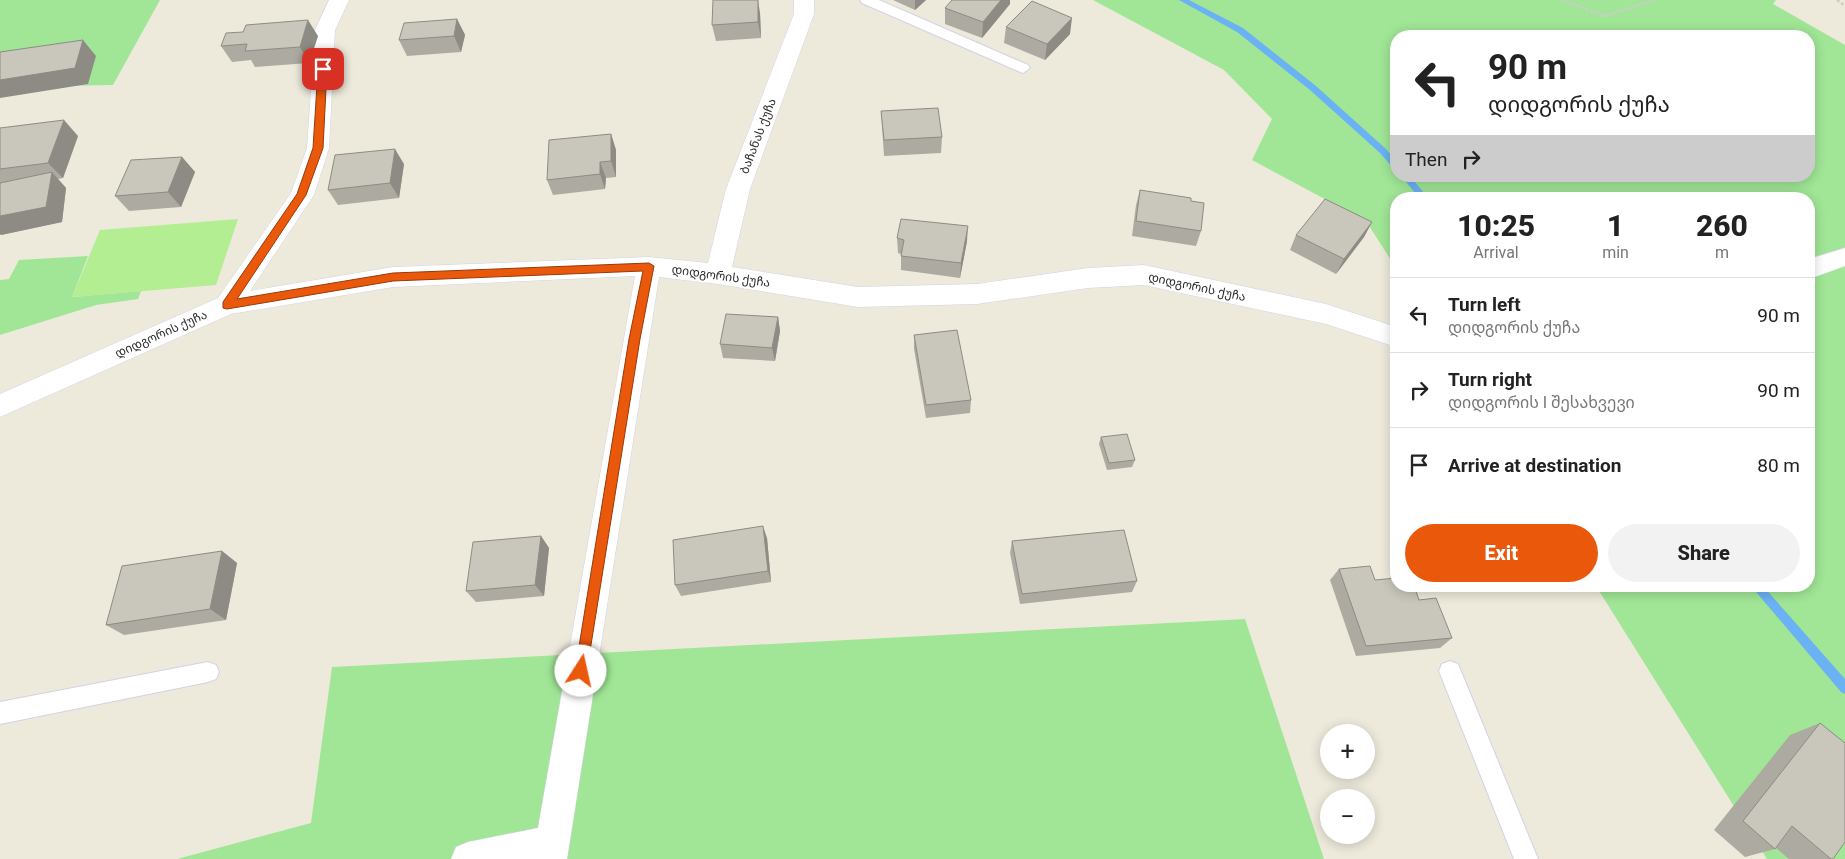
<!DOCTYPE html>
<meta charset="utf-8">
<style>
body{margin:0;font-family:Roboto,"Noto Sans Georgian",sans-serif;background:#f2f2f2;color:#222;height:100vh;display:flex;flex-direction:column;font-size:19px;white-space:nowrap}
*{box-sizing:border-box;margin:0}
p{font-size:16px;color:#767676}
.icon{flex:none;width:28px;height:28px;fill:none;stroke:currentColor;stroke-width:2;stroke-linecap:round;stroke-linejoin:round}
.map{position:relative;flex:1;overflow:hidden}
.panel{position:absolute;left:1390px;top:192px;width:425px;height:400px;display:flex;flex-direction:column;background:#fff;border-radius:20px;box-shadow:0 2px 12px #0003}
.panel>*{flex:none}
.hud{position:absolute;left:1390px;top:30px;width:425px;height:152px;border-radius:20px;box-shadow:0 2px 12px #0003;background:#fff;color:#222;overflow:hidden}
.controls{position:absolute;left:1320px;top:724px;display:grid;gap:10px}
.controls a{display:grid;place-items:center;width:55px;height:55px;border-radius:50%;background:#fff;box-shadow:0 2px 12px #0003;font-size:25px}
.pin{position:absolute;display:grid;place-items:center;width:42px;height:42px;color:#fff;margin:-21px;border-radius:10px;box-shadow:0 2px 8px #0006}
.me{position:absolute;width:55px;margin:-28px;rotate:10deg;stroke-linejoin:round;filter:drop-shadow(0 0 4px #0008)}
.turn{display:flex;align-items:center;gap:18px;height:105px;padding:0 15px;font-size:22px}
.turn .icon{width:65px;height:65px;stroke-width:2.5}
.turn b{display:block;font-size:35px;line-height:42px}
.then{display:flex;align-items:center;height:48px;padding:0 15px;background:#0003;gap:10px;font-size:19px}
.eta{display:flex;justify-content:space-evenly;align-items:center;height:85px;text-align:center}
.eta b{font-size:30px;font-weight:800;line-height:35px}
.button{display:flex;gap:10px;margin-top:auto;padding:10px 15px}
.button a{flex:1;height:58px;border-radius:30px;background:#ea580c;color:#fff;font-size:20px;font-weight:800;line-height:58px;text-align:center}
.button a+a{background:#f2f2f2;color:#222}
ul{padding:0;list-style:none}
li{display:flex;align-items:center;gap:15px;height:75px;padding:0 15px;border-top:1px solid #e0e0e0}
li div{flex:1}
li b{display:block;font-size:19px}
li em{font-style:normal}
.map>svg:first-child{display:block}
</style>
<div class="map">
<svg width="1845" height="859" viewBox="0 0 1845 859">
<rect width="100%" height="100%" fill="#edeadc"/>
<path fill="#a0e696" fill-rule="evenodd" d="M0,0H160L113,85L0,87Z
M1093,0H1776L1773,4L1845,45V859H1767L1596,586H1809V199H1396V268L1366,221L1252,160L1272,119L1224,70ZM1396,36H1809V176H1396Z
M88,256L72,297L141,291L138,299L96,305L0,335V280L9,279L19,260Z
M1245,619L1324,859H177L311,823L332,667Z"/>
<path fill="#b3ee92" d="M238,219L216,285L72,297L100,230Z"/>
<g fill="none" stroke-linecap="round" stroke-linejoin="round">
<path fill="#6bb2f4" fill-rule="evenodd" d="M1179,0H1189L1243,28L1316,86L1386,149L1396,161V169L1393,168L1380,153L1310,90L1237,32Z
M1401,176H1410L1429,199H1420Z
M1751,586H1763L1845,679V694L1841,692Z"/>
<g stroke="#d2d2e4" stroke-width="2">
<path id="service" d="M860,0H879L1028,65L1030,68L1023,73L1018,71L862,3Z
M1450,661L1458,664L1538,859H1514L1439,671L1442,664Z
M208,662L216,665L219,672L216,679L208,682L0,724V702Z"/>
</g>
<g stroke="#d2d2e4" stroke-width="1">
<path id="minor" d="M329,0H349L335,30L329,148L314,195L250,291L393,267L649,257L708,263L726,189L794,14V0H814V14L750,189L732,267L858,287L977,284L1088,268L1144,265L1326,304L1396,327V347L1326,324L1144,285L1088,288L977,304L858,307L718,284L659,277L567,859H451L456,847L468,842L538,828L635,276L393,287L231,314L0,417V394L218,298L291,193L307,148L315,30Z
M1845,248V266L1809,279V259Z"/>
</g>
<path stroke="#ccc" stroke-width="2.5" stroke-dasharray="3 2" stroke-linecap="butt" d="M1562,0L1604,16L1654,0
M1837,0L1845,6"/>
<use href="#service" fill="#fff" fill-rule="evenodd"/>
<use href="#minor" fill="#fff" fill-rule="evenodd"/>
</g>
<path fill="#adaaa2" d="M893,0H926L915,10Z
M1010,4L982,38L945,24V8Z
M760,13L761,38L716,41L712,25Z
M457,19L465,35L461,52L407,56L399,40Z
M1006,27L1070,34L1045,60L1004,43Z
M318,36L309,63L255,67L251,60L232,62L221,46Z
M881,111L942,137L941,153L884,156Z
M0,128L78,136L63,178L58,179L66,188L62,222L1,235L0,234Z
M611,134L616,150V177L606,178L605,189L553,195L547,180Z
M182,157L195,172L181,207L129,211L115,196Z
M404,164L399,198L338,205L328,190Z
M1140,190L1191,201L1201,231L1196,246L1132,236L1136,205Z
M1372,222L1364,237L1336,274L1290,250L1296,235Z
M897,238L967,241L960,278L901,270V254L898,253Z
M1396,297V330L1390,329Z
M778,317L780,331L775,361L723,358L720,344Z
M914,335L971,400L970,413L926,418L914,349Z
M1101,437L1135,460L1132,467L1107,470L1099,444Z
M541,536L549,548L544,596L476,602L466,591Z
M767,538L771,582L681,596L675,585Z
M1012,541L1137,581L1132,592L1020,604L1010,553Z
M222,551L237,563L226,620L124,635L106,625Z
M1339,569L1375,580L1419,600L1452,638L1440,648L1356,656L1330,580Z
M1820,723L1833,859H1789L1776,848L1775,849L1745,857L1714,830L1790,735Z"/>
<path fill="#8d8b84" d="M758,0L760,13L761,38L758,22Z
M915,0H926L915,10Z
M1001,0H1010V4L982,38L983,22Z
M1072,18L1070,34L1045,60L1047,44Z
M457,19L465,35L461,52L454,36Z
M308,20L318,36L309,63L300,47Z
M83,40L96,56L88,84L0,98V80Z
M64,120L78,136L63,178L48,163Z
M611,134L616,150V177L611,161Z
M395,149L404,164L399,198L390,183Z
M182,157L195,172L181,207L168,192Z
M600,162L606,178L605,189L600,174Z
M52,172L66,188L62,222L1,235L0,234V216Z
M1372,222L1364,237L1336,274L1344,259Z
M968,226L967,241L960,278L961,263Z
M778,317L780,331L775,361L772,348Z
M763,526L767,538L771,582L768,571Z
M541,536L549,548L544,596L535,585Z
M222,551L237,563L226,620L210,609Z"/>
<path fill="#c9c6bc" stroke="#8d8b84" d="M713,0H758V22L712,25Z
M952,0H1001L983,22L945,8Z
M1032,1L1072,18L1047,44L1006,27Z
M457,19L454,36L399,40L404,23Z
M308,20L300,47L245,51L247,44L221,46L226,33L243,32L246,25Z
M83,40L75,68L0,80V52Z
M938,108L942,137L884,140L881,111Z
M64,120L48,163L0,169V128Z
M611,134V161L600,162V174L547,180L549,140Z
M395,149L390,183L328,190L335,155Z
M182,157L168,192L115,196L131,160Z
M52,172L46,207L0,216V183Z
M1140,190L1191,198V201L1204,203L1201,231L1136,221Z
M1325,199L1372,222L1344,259L1296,235Z
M901,219L968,226L961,263L901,256L904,240L897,238Z
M726,314L778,317L772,348L720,344Z
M957,330L971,400L926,405L914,335Z
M1127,434L1135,460L1109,463L1101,437Z
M763,526L768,571L675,585L673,540Z
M1124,530L1137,581L1022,594L1012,541Z
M541,536L535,585L466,591L473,542Z
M222,551L210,609L106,625L122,566Z
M1370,566L1375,580L1396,578V586H1414L1419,600L1436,598L1452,638L1366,646L1339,569Z
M1820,723L1845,743V842L1833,859H1831L1792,826L1775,849L1743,821Z"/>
<path fill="#ea580c" stroke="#983908" d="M323,66L327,69L323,148L306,195L237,299L393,273L649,263L654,266L640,339L586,676L581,677L577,676L575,671L629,339L643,271L393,281L227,309L223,308V302L297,194L313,148L318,69Z"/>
<g text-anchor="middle" stroke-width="4" stroke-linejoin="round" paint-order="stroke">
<g font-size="12" fill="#2b2b2b" stroke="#fff">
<text transform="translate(758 136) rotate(-69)" y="4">ბაჩანას ქუჩა</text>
<text transform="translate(721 276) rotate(8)" y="4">დიდგორის ქუჩა</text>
<text transform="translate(1197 287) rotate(12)" y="4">დიდგორის ქუჩა</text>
<text transform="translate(161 334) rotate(-24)" y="4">დიდგორის ქუჩა</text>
</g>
</g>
</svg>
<div class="controls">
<a>+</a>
<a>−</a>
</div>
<div class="pin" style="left:323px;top:69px;background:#d93025"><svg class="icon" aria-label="arrive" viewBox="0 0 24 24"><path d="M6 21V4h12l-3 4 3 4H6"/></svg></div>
<svg class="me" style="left:581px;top:671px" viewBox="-20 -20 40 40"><circle r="19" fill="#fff"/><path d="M0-13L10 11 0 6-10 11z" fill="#ea580c"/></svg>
<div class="hud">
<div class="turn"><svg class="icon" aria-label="left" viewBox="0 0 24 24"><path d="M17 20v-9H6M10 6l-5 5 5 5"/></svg><div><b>90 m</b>დიდგორის ქუჩა</div></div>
<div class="then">Then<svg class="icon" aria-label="right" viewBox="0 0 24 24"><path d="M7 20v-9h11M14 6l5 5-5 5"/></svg></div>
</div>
<section class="panel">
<div class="eta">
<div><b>10:25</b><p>Arrival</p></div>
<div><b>1</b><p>min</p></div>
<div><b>260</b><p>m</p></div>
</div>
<ul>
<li><svg class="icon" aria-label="left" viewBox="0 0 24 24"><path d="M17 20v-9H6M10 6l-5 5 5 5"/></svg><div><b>Turn left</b><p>დიდგორის ქუჩა</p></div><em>90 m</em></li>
<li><svg class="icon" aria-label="right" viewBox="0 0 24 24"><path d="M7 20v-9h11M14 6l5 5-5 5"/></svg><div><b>Turn right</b><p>დიდგორის I შესახვევი</p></div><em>90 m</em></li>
<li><svg class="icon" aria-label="arrive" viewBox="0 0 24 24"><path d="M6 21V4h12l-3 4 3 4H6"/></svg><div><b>Arrive at destination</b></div><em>80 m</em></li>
</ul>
<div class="button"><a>Exit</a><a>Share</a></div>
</section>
</div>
